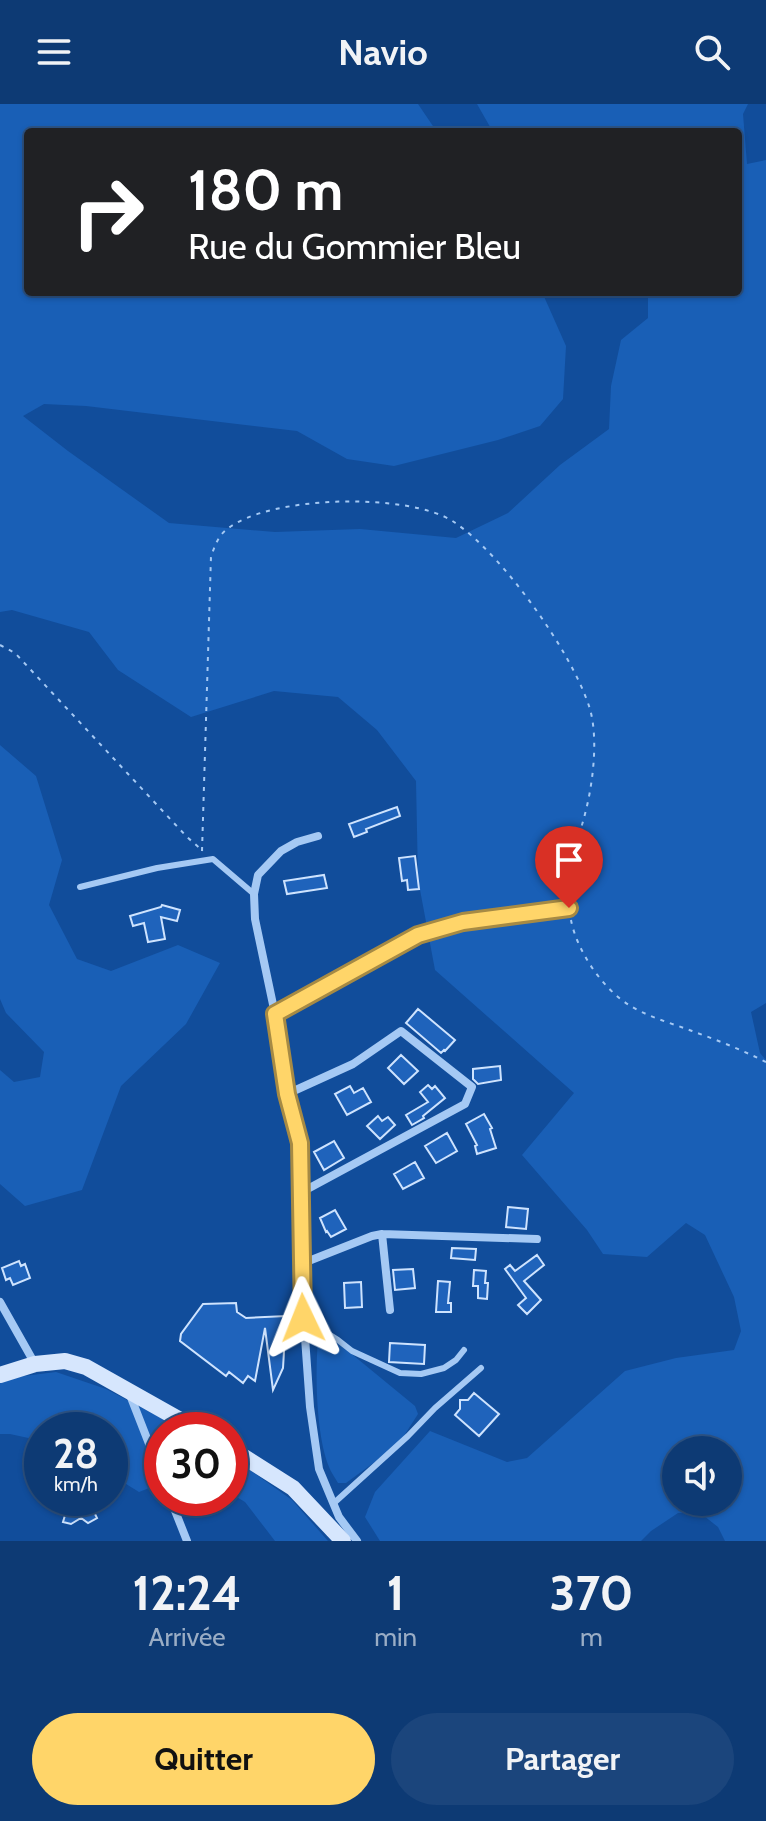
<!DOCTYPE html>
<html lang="fr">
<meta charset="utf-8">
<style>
body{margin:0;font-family:Cabin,sans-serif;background:#1b457c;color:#f1f3f6;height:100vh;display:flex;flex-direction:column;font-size:30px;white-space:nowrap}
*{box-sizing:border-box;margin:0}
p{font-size:26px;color:#9aadc5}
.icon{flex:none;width:44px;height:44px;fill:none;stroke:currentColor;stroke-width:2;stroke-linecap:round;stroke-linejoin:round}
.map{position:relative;height:1437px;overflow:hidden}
.side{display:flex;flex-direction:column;background:#0d3a74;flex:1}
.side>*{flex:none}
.banner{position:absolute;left:24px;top:24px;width:718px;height:168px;border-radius:8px;box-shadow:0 2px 6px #0004,0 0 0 2px #2d5486;background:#202124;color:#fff;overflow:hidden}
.tools{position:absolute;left:662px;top:1332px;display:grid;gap:16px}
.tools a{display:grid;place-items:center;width:80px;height:80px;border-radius:50%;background:#0d3a74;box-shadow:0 2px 6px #0004,0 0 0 2px #2d5486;font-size:40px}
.speed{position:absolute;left:24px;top:1308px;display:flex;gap:16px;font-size:40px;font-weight:700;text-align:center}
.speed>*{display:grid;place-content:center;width:104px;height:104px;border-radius:50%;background:#0d3a74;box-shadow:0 2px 6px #0004,0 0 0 2px #2d5486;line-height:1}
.speed small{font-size:20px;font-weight:400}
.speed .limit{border:12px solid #d22;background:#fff;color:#111}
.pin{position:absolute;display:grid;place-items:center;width:68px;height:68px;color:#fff;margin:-82px -34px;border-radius:50% 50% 50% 0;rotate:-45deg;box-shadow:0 0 8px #0007}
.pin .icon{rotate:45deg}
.me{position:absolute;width:88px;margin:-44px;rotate:358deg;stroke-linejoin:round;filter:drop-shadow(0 0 6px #0008)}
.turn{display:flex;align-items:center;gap:28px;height:168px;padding:0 32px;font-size:36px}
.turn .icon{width:104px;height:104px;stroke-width:2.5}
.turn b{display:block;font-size:56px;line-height:68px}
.eta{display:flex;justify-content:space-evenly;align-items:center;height:136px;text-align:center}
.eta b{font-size:48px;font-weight:700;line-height:56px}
.action{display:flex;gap:16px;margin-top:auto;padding:16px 32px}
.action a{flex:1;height:92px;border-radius:48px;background:#ffd569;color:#111;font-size:32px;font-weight:700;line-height:92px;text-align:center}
.action a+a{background:#1b457c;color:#f1f3f6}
header{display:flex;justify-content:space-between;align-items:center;height:104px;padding:0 32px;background:#0d3a74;font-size:36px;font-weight:700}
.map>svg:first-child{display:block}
</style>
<header><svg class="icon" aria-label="menu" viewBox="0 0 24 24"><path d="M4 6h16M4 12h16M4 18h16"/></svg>Navio<svg class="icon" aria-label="search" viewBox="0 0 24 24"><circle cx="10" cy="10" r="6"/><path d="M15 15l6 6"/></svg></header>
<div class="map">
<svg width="766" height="1437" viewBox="0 0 766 1437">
<rect width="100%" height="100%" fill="#114d9b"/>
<path fill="#195fb6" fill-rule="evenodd" d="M0,0H418L437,28H28V188H542L566,242L563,295L540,322L498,336L394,362L347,355L297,327L86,302L44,300L23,312L68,347L169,419L275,428L360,425L456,434L508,409L560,361L609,325L611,282L621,236L648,214V188H738V28H493L477,0H748L743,10L747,60L766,56V899L751,908L760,949L766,956V1437H725L718,1423L699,1408L678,1409L651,1427L641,1437H380L365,1413L375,1388L430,1327L507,1358L527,1354L625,1267L676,1254L734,1246L741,1227L734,1193L705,1131L686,1119L647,1153L603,1150L587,1126L522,1051L574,989L435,866L418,775L416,677L377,626L338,593L274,587L191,613L118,566L89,528L12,506L0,508ZM676,1346H728V1398H676Z
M0,641L36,672L62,756L49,801L77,855L111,867L178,841L220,859L186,920L121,982L82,1086L25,1102L0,1080V966L14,978L40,973L44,948L6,909L0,895Z
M325,1232L331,1233L415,1302L418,1310L398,1341L346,1379H338C335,1374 331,1368 329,1363C316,1331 315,1270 318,1236Z
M56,1268L106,1285L184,1326H162V1379L139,1388L110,1370V1326H42V1337L10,1330H0V1275Z
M230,1352L292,1396L328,1437H275L245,1398L230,1389Z"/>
<path fill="#1f63bb" stroke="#cee3fe" stroke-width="2" d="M397,703L400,712L366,725L367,728L354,733L349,720Z
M415,752L419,785L408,786L407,776L402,777L399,754Z
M324,771L327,784L287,790L284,777Z
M162,801L180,806L177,817L161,813L165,835L148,838L144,819L133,822L130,812L161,803Z
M418,905L455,936L445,947L444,946L441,949L406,919Z
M401,951L418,967L404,980L388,964Z
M500,962L501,976L478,980L473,975V965Z
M428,981L432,985L435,982L445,994L423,1012L424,1014L412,1021L406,1011L428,998L420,988Z
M350,982L354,989L363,984L371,998L347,1011L335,990Z
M484,1010L492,1024L490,1025L496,1044L477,1050L475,1042L477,1041L466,1020Z
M378,1012L382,1017L388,1013L395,1021L380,1035L367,1022Z
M447,1029L457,1047L436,1059L425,1042Z
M334,1037L344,1054L324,1066L314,1048Z
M415,1058L424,1074L403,1085L394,1070Z
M508,1103L528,1105L526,1125L506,1123Z
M335,1106L346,1125L331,1133L327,1127L326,1128L320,1114Z
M452,1144L476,1145L475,1156L451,1154Z
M537,1151L544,1161L524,1177L541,1196L527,1210L518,1201L526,1194L505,1165L510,1161L515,1167Z
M19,1157L21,1162L25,1160L30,1174L13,1181L10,1174L6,1176L2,1164Z
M413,1165L415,1184L395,1186L393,1166Z
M474,1166L486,1167L485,1179H488L487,1195L478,1194V1182H473Z
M438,1177L450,1178L448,1199H451V1208H436Z
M361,1178L362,1203L345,1204L344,1179Z
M236,1199L237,1208L246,1214L286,1212L288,1235H283L284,1247L283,1264L273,1286L265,1224L255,1277L248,1272L243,1279L229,1268L226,1272L180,1237L181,1230L203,1200Z
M390,1239L425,1241L424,1260L389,1258Z
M474,1289L499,1310L479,1332L455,1311L460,1305V1296H468Z
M57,1394L79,1396L87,1394L97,1414L88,1419L81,1414L71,1420L63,1418L66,1408L54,1404Z"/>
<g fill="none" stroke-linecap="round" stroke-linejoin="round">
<path stroke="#a5c9f4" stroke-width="2" stroke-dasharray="4 6" stroke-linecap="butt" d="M0,541L15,549L187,733L203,747
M202,747L211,452C215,442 218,432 226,426C267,391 410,388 454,418C502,450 571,547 589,602C599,632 593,680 585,710C581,726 575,741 572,757C569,769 570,782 569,793
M571,816C577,847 602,884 629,901C648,913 671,919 692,927C717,936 742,946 766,958"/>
<path stroke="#a5c9f4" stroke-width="6" d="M80,783L157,764L213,755L254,790
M303,1214L338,1236L352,1247L400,1269L421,1270L444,1264L456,1256L464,1246
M334,1399L408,1332L435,1304L481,1264"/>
<path stroke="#a5c9f4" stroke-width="8" d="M318,732L297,738L281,747L258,771L254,790L255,815L275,910L287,990L300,1039L303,1206L310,1303L319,1365L339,1413L357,1437
M275,910L418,831L463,818L569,804
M287,990L353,960L401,927L472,983L465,1000L302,1088
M382,1130L390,1206
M301,1160L372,1132L382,1130L537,1135
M0,1198L35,1260
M130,1291L162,1373
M170,1394L187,1437"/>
<path stroke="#d6e6fd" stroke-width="16" d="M0,1271L35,1260L65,1257L86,1263L198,1326
M230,1344L293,1384L343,1437"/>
</g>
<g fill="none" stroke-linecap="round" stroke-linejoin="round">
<g stroke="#a68a44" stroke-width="20">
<path id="route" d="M303,1214L300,1039L287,990L275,910L418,831L463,818L569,804"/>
</g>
<use href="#route" stroke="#ffd569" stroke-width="14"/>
</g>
</svg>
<div class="tools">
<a><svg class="icon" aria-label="sound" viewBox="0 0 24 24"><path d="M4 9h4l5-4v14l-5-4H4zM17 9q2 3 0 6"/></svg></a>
</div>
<div class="speed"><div>28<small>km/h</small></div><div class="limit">30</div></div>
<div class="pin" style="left:569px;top:804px;background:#d93025"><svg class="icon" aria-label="arrive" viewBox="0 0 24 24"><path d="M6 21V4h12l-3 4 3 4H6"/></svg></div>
<svg class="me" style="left:303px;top:1214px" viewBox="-20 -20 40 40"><path d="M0-17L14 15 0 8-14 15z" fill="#ffd569" stroke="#fff" stroke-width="4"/></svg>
<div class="banner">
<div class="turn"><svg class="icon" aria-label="right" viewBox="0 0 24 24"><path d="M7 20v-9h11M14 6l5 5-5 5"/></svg><div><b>180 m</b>Rue du Gommier Bleu</div></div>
</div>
</div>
<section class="side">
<div class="eta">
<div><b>12:24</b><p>Arrivée</p></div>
<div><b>1</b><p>min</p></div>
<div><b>370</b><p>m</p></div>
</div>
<div class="action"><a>Quitter</a><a>Partager</a></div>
</section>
